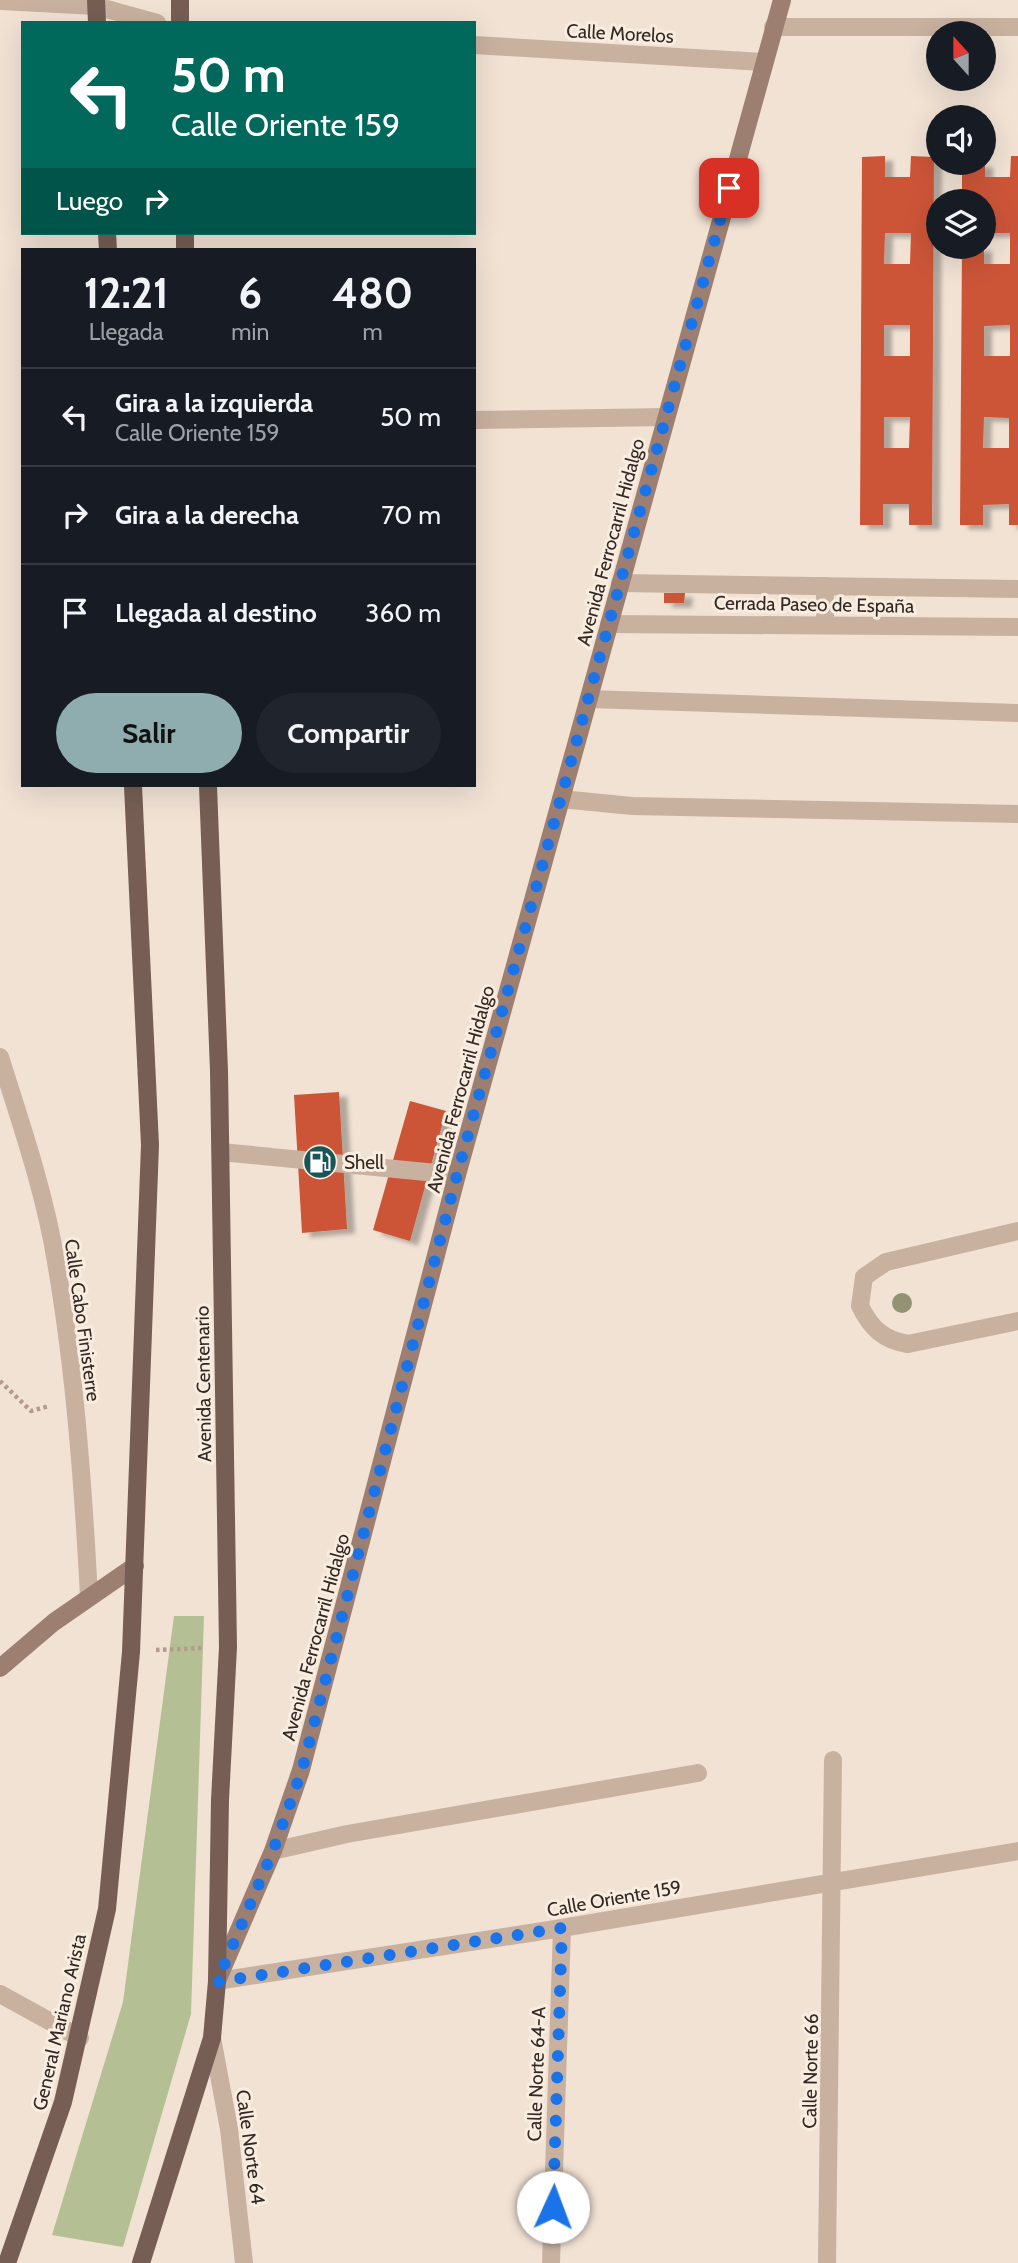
<!DOCTYPE html>
<html lang="es">
<meta charset="utf-8">
<style>
body{margin:0;font-family:Cabin,sans-serif;background:#20242c;color:#f1f3f6;height:100vh;display:flex;flex-direction:column;font-size:26px;white-space:nowrap}
*{box-sizing:border-box;margin:0}
p{font-size:23px;color:#9ea1a6}
.icon{flex:none;width:38px;height:38px;fill:none;stroke:currentColor;stroke-width:2;stroke-linecap:round;stroke-linejoin:round}
.map{position:relative;flex:1;overflow:hidden}
.details{position:absolute;left:21px;top:248px;width:455px;height:539px;display:flex;flex-direction:column;background:#171b24;border-radius:0px;box-shadow:0 7px 28px #0002}
.details>*{flex:none}
.hud{position:absolute;left:21px;top:21px;width:455px;height:214px;border-radius:0px;box-shadow:0 7px 28px #0002;background:#00695c;color:#fff;overflow:hidden}
.needle{width:46px;rotate:339deg}
.fabs{position:absolute;left:926px;top:21px;display:grid;gap:14px}
.fabs a{display:grid;place-items:center;width:70px;height:70px;border-radius:50%;background:#171b24;box-shadow:0 7px 28px #0002;font-size:35px}
.pin{position:absolute;display:grid;place-items:center;width:60px;height:60px;color:#fff;margin:-30px;border-radius:14px;box-shadow:0 4px 10px #0006}
.me{position:absolute;width:77px;margin:-38px;rotate:2deg;stroke-linejoin:round;filter:drop-shadow(0 0 5px #0008)}
.turn{display:flex;align-items:center;gap:24px;height:147px;padding:0 35px;font-size:32px}
.turn .icon{width:91px;height:91px;stroke-width:2.5}
.turn b{display:block;font-size:49px;line-height:60px}
.then{display:flex;align-items:center;height:66px;padding:0 35px;background:#0003;gap:14px;font-size:26px}
.eta{display:flex;justify-content:space-evenly;align-items:center;height:119px;text-align:center}
.eta b{font-size:42px;font-weight:800;line-height:49px}
.action{display:flex;gap:14px;margin-top:auto;padding:14px 35px}
.action a{flex:1;height:80px;border-radius:42px;background:#8facae;color:#111;font-size:28px;font-weight:800;line-height:80px;text-align:center}
.action a+a{background:#20242c;color:#f1f3f6}
ul{padding:0;list-style:none}
li{display:flex;align-items:center;gap:21px;height:98px;padding:0 35px;border-top:2px solid #363941}
li div{flex:1}
li b{display:block;font-size:26px}
li em{font-style:normal}
.map>svg:first-child{display:block}
</style>
<div class="map">
<svg width="1018" height="2263" viewBox="0 0 1018 2263">
<defs>
<filter id="shadow"><feDropShadow dx="8" dy="4.5" stdDeviation="2" flood-color="#0004"/></filter>
</defs>
<rect width="100%" height="100%" fill="#f1e2d4"/>
<path fill="#b4c094" d="M174,1616H204L191,2014L123,2247L52,2235L123,2002Z"/>
<path fill="#cc5438" fill-rule="evenodd" filter="url(#shadow)" d="M885,156V177H910L911,156L934,157L932,525H909V504H883V525H860L862,157ZM885,233H911L910,264H884ZM884,325H910V356H884ZM884,417H910L909,448H884Z
M1011,156H1018V525H1009V504L983,505V525H960L962,247H984V264H1010V233H984V201H962V163H985V177H1010ZM1010,325V356H984V326ZM984,417L1009,418V448H983Z
M664,593H685L684,603H664Z
M339,1092L347,1229L302,1233L294,1095Z
M410,1101L446,1111L410,1241L373,1230Z"/>
<g fill="none" stroke-linecap="round" stroke-linejoin="round">
<path stroke="#b59b8b" stroke-width="4.5" stroke-dasharray="3.5 3.5" stroke-linecap="butt" d="M0,1381L31,1411L49,1406
M156,1650L204,1648"/>
<path stroke="#c9b1a0" stroke-width="18" d="M825,625V586
M221,1152L457,1175
M1018,1231L886,1262L864,1277L860,1306C871,1328 883,1340 908,1344L1018,1321
M0,1994L80,2038"/>
<path stroke="#c9b1a0" stroke-width="18" d="M0,1L96,6L157,23
M773,27H1018
M474,45L763,62
M474,420L666,417
M620,583L1018,589
M609,624L1018,627
M589,699L1018,713
M561,799L632,806L1018,814
M0,1057C21,1124 45,1193 56,1262C75,1372 83,1485 89,1596
M273,1851L347,1834L698,1773
M217,1981L562,1928L1018,1851
M212,2038L229,2129L244,2263
M551,2263L562,1928
M827,2263L833,1760"/>
<path stroke="#9d7f72" stroke-width="18" d="M0,1668L54,1622L135,1566
M217,1981L273,1851L301,1770L457,1175L782,0"/>
<path stroke="#765e54" stroke-width="18" d="M96,0L97,23
M180,0V23
M107,233L108,250
M185,233V250
M7,2263L63,2102L107,1909L131,1652L150,1145L133,786
M141,2263L212,2038L217,1981L220,1800L228,1647L219,1071L208,786"/>
</g>
<circle fill="#929375" cx="902" cy="1303" r="10"/>
<g fill="none" stroke-linecap="round" stroke-linejoin="round">
<path stroke="#1a73e8" stroke-width="12" stroke-dasharray="0 21.6" d="M553,2207L562,1928L217,1982L273,1851L302,1770L457,1175L729,188"/>
</g>
<defs>
<g id="fuel-disc" transform="scale(1.75)"><circle r="9.5" fill="#185556" stroke="#f9ede0"/><path d="M-5.5-6h7V0h2V4h1.3V-2.5L3-4.5l.8-.8L6-3V5H2.5V1h-1V6h-7ZM-4.2-4.7v3.2H.2V-4.7Z" fill="#fff"/></g>
</defs>
<g fill-rule="evenodd">
<use href="#fuel-disc" x="320" y="1162"/>
</g>
<g text-anchor="middle" stroke-width="6" stroke-linejoin="round" paint-order="stroke">
<g font-size="19" fill="#332824" stroke="#f9ede0">
<text transform="translate(620 33) rotate(3)" y="7">Calle Morelos</text>
<text transform="translate(610 542) rotate(-75)" y="7">Avenida Ferrocarril Hidalgo</text>
<text transform="translate(814 604) rotate(1)" y="7">Cerrada Paseo de España</text>
<text transform="translate(460 1089) rotate(-75)" y="7">Avenida Ferrocarril Hidalgo</text>
<text transform="translate(83 1320) rotate(82)" y="7">Calle Cabo Finisterre</text>
<text transform="translate(203 1384) rotate(-91)" y="7">Avenida Centenario</text>
<text transform="translate(315 1637) rotate(-75)" y="7">Avenida Ferrocarril Hidalgo</text>
<text transform="translate(614 1898) rotate(-10)" y="7">Calle Oriente 159</text>
<text transform="translate(59 2022) rotate(-77)" y="7">General Mariano Arista</text>
<text transform="translate(810 2071) rotate(-89)" y="7">Calle Norte 66</text>
<text transform="translate(536 2074) rotate(-88)" y="7">Calle Norte 64-A</text>
<text transform="translate(251 2147) rotate(82)" y="7">Calle Norte 64</text>
</g>
<g font-size="19" fill="#332824" stroke="#f9ede0" text-anchor="start">
<text x="344" y="1169">Shell</text>
</g>
</g>
</svg>
<div class="fabs">
<a><svg class="needle" viewBox="-14 -14 28 28"><path d="M0-13l5 13h-10z" fill="#e53935"/><path d="M0 13l5-13h-10z" fill="#9ea1a6"/></svg></a>
<a><svg class="icon" aria-label="sound" viewBox="0 0 24 24"><path d="M4 9h4l5-4v14l-5-4H4zM17 9q2 3 0 6"/></svg></a>
<a><svg class="icon" aria-label="layers" viewBox="0 0 24 24"><path d="M12 4l9 5-9 5-9-5zM3 14l9 5 9-5"/></svg></a>
</div>
<div class="pin" style="left:729px;top:188px;background:#d93025"><svg class="icon" aria-label="arrive" viewBox="0 0 24 24"><path d="M6 21V4h12l-3 4 3 4H6"/></svg></div>
<svg class="me" style="left:553px;top:2207px" viewBox="-20 -20 40 40"><circle r="19" fill="#fff"/><path d="M0-13L10 11 0 6-10 11z" fill="#1a73e8"/></svg>
<div class="hud">
<div class="turn"><svg class="icon" aria-label="left" viewBox="0 0 24 24"><path d="M17 20v-9H6M10 6l-5 5 5 5"/></svg><div><b>50 m</b>Calle Oriente 159</div></div>
<div class="then">Luego<svg class="icon" aria-label="right" viewBox="0 0 24 24"><path d="M7 20v-9h11M14 6l5 5-5 5"/></svg></div>
</div>
<section class="details">
<div class="eta">
<div><b>12:21</b><p>Llegada</p></div>
<div><b>6</b><p>min</p></div>
<div><b>480</b><p>m</p></div>
</div>
<ul>
<li><svg class="icon" aria-label="left" viewBox="0 0 24 24"><path d="M17 20v-9H6M10 6l-5 5 5 5"/></svg><div><b>Gira a la izquierda</b><p>Calle Oriente 159</p></div><em>50 m</em></li>
<li><svg class="icon" aria-label="right" viewBox="0 0 24 24"><path d="M7 20v-9h11M14 6l5 5-5 5"/></svg><div><b>Gira a la derecha</b></div><em>70 m</em></li>
<li><svg class="icon" aria-label="arrive" viewBox="0 0 24 24"><path d="M6 21V4h12l-3 4 3 4H6"/></svg><div><b>Llegada al destino</b></div><em>360 m</em></li>
</ul>
<div class="action"><a>Salir</a><a>Compartir</a></div>
</section>
</div>
